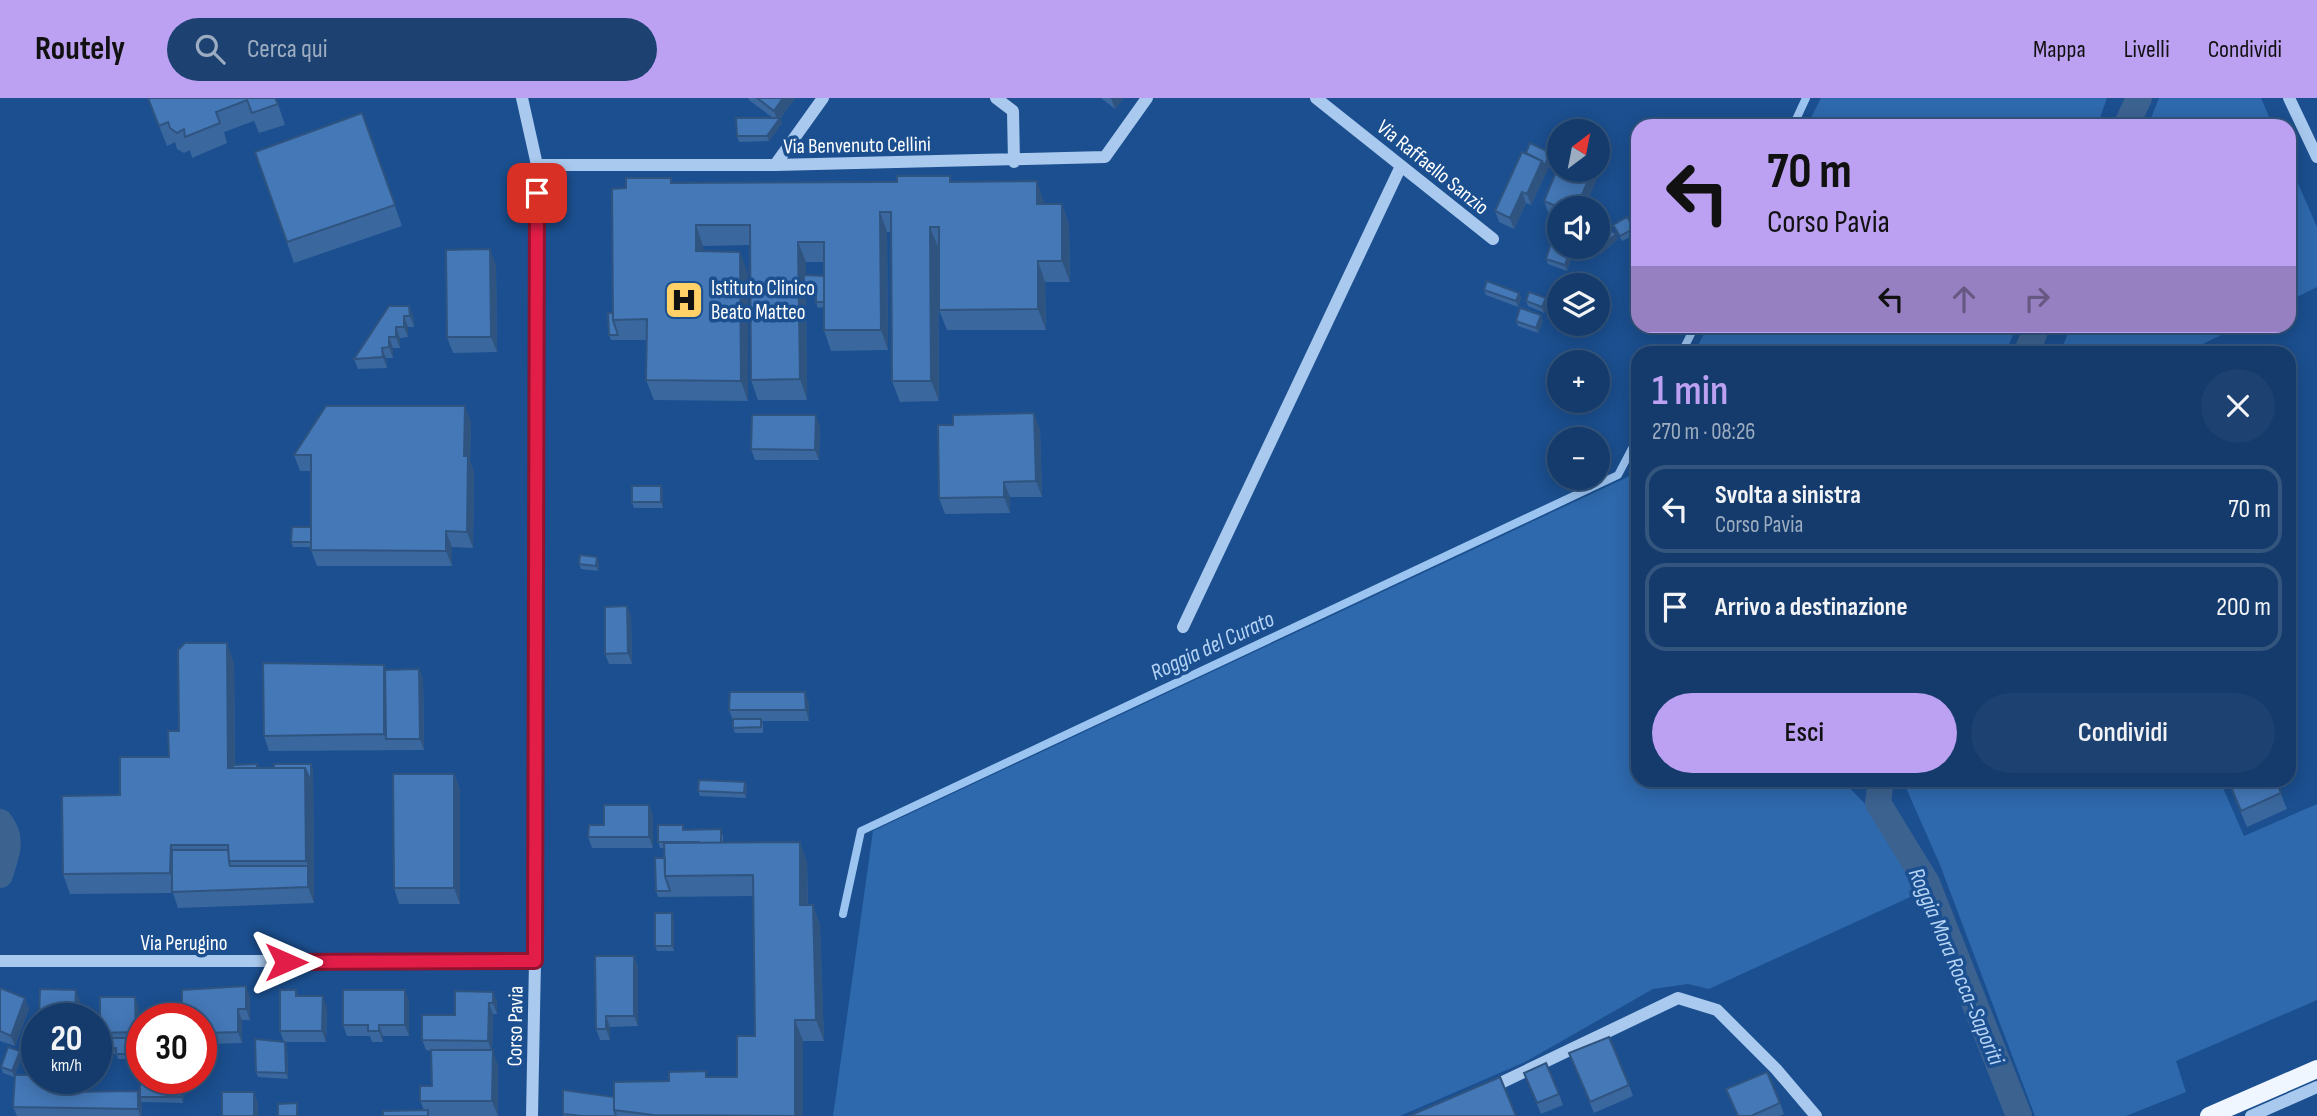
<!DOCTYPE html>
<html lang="it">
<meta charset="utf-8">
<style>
body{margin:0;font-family:"Sofia Sans Condensed",sans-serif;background:#1d4271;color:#f1f3f6;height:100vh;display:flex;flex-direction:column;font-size:26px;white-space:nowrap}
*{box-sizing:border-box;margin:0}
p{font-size:23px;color:#9dadc1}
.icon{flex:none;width:38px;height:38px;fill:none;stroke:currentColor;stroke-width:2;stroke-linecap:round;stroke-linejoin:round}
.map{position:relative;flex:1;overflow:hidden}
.sheet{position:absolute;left:1631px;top:248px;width:665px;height:441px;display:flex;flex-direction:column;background:#143b6b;border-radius:21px;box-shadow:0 4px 18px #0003,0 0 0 2px #33557e}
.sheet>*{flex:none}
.guide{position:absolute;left:1631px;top:21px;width:665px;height:214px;border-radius:21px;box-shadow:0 4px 18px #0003,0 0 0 2px #33557e;background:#bca0f2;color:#111;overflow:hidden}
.needle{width:46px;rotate:32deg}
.fabs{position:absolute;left:1547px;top:21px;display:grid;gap:14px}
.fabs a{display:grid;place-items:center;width:63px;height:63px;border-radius:50%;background:#143b6b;box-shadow:0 4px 18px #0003,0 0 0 2px #33557e;font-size:35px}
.speed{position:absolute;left:21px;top:905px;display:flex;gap:14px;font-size:35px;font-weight:700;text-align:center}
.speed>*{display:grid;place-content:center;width:91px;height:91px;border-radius:50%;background:#143b6b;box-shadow:0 4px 18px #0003,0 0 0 2px #33557e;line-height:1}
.speed small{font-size:18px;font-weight:400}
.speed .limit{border:10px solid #d22;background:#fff;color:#111}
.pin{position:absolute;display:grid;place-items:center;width:60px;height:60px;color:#fff;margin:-30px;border-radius:14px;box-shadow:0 4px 10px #0006}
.me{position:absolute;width:77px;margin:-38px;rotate:90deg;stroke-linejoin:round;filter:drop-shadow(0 0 5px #0008)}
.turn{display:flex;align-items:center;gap:24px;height:147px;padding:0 21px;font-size:32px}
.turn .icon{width:91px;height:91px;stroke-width:2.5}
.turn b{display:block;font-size:49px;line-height:60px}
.lanes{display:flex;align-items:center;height:66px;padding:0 21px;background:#0003;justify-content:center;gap:35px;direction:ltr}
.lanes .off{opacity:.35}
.round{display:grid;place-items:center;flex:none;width:74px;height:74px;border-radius:37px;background:#1d4271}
.headline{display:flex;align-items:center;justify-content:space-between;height:119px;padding:0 21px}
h1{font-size:42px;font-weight:600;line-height:52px;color:#bca0f2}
.button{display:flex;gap:14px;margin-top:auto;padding:14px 21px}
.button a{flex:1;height:80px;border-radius:42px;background:#bca0f2;color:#111;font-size:28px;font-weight:600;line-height:80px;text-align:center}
.button a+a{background:#1d4271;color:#f1f3f6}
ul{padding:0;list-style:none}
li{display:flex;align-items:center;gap:21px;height:88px;margin:0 14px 10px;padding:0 7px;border:4px solid #33557e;border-radius:21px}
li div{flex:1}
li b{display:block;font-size:26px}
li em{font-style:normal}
header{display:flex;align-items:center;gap:42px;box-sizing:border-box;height:98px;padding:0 35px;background:#bca0f2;color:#111}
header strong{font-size:33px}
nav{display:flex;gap:38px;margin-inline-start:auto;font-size:24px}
.search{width:490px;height:63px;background:#1d4271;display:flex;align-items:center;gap:18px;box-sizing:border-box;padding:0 24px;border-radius:38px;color:#9dadc1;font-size:26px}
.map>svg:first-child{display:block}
</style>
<header>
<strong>Routely</strong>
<div class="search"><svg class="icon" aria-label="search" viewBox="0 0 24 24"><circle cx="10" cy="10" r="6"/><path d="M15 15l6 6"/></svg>Cerca qui</div>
<nav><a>Mappa</a><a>Livelli</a><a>Condividi</a></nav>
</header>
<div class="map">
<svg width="2317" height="1018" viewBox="0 0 2317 1018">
<rect width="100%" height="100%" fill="#1b4f8f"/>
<path fill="#2e69ad" d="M1821,0H2107L2097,28H1807Z
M2159,0H2261L2273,28H2148Z
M2289,65L2317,129V189L2289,203Z
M1708,228H2017L2005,255H1694Z
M2071,228H2240L2184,255H2060Z
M1638,368V682L1848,683L1847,687L1867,708L1919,795L1709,891L1688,886L1653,891L1525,964L1400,1018H833L873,733L1634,376Z
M1903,683H2220L2244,738L2317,706V902L2176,963L2186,994L2126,1018H2035L1940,767Z"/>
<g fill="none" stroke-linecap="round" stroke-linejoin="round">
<path stroke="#9cc4f0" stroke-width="8" d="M1793,28L1806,0
M1681,256L1695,228
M843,816L861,733L1618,377L1638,339"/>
<path stroke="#3c6290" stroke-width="26" d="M2126,28L2139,0
M2026,256L2037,228
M1881,682L1878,705L1927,785L2019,1018
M0,724C14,741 6,757 0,777"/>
<path stroke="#a9c9ee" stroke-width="12" d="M522,0L537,67L535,863L532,1018
M996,0L1013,13L1014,64
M1316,0L1493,141
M2289,0L2317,59
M537,67H775L1105,59L1147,0
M775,67L823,0
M1183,529L1401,68
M0,863H535
M1488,991L1678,900L1717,912L1776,971L1816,1018
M2251,1018L2317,989"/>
<path stroke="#f0f6ff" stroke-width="18" d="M2209,1018L2317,971"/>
</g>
<path fill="#3a679d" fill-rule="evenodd" d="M148,0H276L285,27L259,35L254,23L224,34L227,45L192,60L190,52L184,55L177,51L175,44L167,48Z
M748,0H795L780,21L782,25L769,43L739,44L737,38L773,20L749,2Z
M1101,0H1124L1115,11Z
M362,15L402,128L294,165L255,54Z
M1526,55L1553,60L1531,107L1526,105L1514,131L1499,124L1495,113Z
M1597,81L1559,110V119L1548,114L1544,103Z
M953,84L1044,104V106H1062L1069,127L1070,184H1045L1046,232H947L939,212V149H938L939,303L900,304L892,283L891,134H887L888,252L831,253L824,232V209L818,210L816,204V194L806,193L807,302H758L751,282L750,147L703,148V153L748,175V303L654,302L646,282L647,242H611L609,237L613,215L626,90L673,85ZM806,164H824V178L806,177Z
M1638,121V135L1622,143L1613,127L1631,125Z
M1618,141L1601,156L1583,149H1598Z
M1559,149H1575L1567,173L1548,166L1546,161Z
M496,167L497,254L453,255L447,239Z
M1484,192L1519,195L1521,200L1518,209L1486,197Z
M1526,203L1548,205L1544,215L1528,208Z
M409,208L413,218L414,229H408V239L400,240V250H393V260H386L387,270L358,271L354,261Z
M1516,223H1543L1538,235L1518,228Z
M471,324L470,363L474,374L473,450L452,449V468H317L311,452V449H293L291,444L311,429V373H300L294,357Z
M820,328L819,362H755L751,351Z
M1040,331L1042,399H1010V415L945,416L939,400Z
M663,393V410H634L632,404Z
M599,465L598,473L581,471L579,466Z
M627,508L631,519L632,566H609L605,556Z
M234,565L235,667L258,670H274L311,666L313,671L314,805L178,810L173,795L70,796L63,776L120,697L169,659L179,633Z
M419,571L423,582L424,652L269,653L264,638Z
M809,605V623H762L763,627V635H735L733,630V623L729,612Z
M454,676L460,692V806H399L394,790Z
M2227,682H2275L2287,711L2247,729Z
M745,684L747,690L746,700L700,698L698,693Z
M649,707L653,718V750H592L588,739L604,727Z
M684,732L723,737V745L807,764L808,807H813L820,827L824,943H803V1018H563V1016L614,999L669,983L708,979H737L755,938L753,798L658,799L656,793L665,760V750H660L658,744Z
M674,821V853H657L655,848Z
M634,858L638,869V928L610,929V942H600L596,931Z
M0,890L25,900L29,911L15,948L0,943Z
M296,892L298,898L327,909L326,944H284L280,933Z
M405,892L409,903V938H383V944H372L370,938H347L343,927Z
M455,893L497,904V916H493L492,952L498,968V1018H383L424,1012L420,1003L432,988L431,953L426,952L422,942L455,917Z
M250,899V922H242V945L210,946V951H201V920Z
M139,909L140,961H118L116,956H104L102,951V940L100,935Z
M285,944L287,950L288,981L258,979L256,974Z
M1569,955L1629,987L1633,998L1594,1015Z
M22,959L14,979L3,975L1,969Z
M1524,975L1559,996L1563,1007L1541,1016Z
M86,980L84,994L138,993L140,999L184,980L183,1005L142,1004V1018H17L13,1009Z
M1726,991L1780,1005L1784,1016L1780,1018H1737Z"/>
<path fill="#305480" d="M783,0H795L780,21L782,25L769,43L767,38L778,23L774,13Z
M1111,0H1124L1115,11Z
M1551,55L1553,60L1531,107L1527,96L1542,63Z
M1593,72L1597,81L1585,110H1576Z
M1037,83L1044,104V127L1037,106Z
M1522,94L1526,105L1514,131L1510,120Z
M1062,106L1069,127L1070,184L1062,163Z
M880,114L887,134L888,252L881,232Z
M696,127L703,148V174L696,153Z
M930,129L938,149L939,303L931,283Z
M1616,136L1618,141L1601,156L1599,150Z
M798,144L806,164V188H804L806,193L807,302L800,281Z
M1571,149H1575L1567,173L1565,167Z
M490,151L496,167L497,254L491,239Z
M740,154L748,175V303L741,283Z
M1038,163L1045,184L1046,232L1038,211Z
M1519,195L1521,200L1518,209L1516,203Z
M1546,200L1548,205L1544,215L1542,209Z
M409,208L413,218L414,229L410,218Z
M1541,217L1543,223L1538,235L1536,230Z
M404,218L408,229V239L404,229Z
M396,229L400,240V250L396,239Z
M389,239L393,250V260L389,249Z
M382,250L386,260L387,270L383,259Z
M465,308L471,324L470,363L474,374L473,450L467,434L464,358Z
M1034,315L1040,331L1042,399L1036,383Z
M816,317L820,328L819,362L815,352Z
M1004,384L1010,399V415L1004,399Z
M661,388L663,393V410L661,404Z
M446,433L452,449V468L446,453Z
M597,459L599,465L598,473L596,468Z
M627,508L631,519L632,566L628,555Z
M227,545L234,565L235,685L228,670Z
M384,567L389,583L386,641L384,636Z
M419,571L423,582L424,652L420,641Z
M805,594L809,605V623L806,612Z
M311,666L313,671L314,784L306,763L305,670Z
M454,676L460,692V806L454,790Z
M745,684L747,690L746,700L744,695Z
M649,707L653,718V750L649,739Z
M800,744L807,764L808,828L800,807Z
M171,747L178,767V795L170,775Z
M308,768L314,784V805L308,789Z
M813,807L820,827L824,943L816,922Z
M672,815L674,821V853L672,848Z
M634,858L638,869V928L634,918Z
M246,888L250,899V922L246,911Z
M76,892L80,903V920H75Z
M405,892L409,903V938L405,927Z
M493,894L497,904V916L493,905Z
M323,898L327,909L326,944L322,933Z
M135,899L139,909L140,945L136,934Z
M25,900L29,911L15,948L11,938Z
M489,905L493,916L492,954L488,943Z
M238,911L242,922V945L238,934Z
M606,918L610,929V942L606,931Z
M795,922L803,943V1018H795Z
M379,927L383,938V944L379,933Z
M206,935L210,946V951L206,940Z
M138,940L140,945V961L138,956Z
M285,944L287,950L288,981L286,975Z
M493,952L498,968V1018L492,1003Z
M20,953L22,959L14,979L12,973Z
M83,980H86L82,1005L80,1000Z
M181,980H184L183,1005L181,999Z
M138,993L142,1004V1018H140L138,1011Z
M254,994L258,1005V1018H254Z"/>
<path fill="#4478b7" stroke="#305480" stroke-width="2" d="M148,0H275L278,6L252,15L247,2L216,14L220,25L185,39L184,31L177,35L170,30L168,24L159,28Z
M757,0H783L774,13Z
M362,15L395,107L287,144L255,54Z
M736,20H780L767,38H737Z
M1530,45L1551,55L1544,68L1542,63L1526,55Z
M1522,54L1542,63L1527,96L1522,94L1510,120L1495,113Z
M1559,67V72H1593L1576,110H1560L1544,103Z
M897,78H950V84L1037,83V106H1062V163H1038V211L939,212V129H930L931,283H892L891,114H880L881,232H824V144H798L800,281L751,282L750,127H696V153L740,154L741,283L646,282L647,221L613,222L612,91L626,90V80H671V85L880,84H897Z
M1627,119L1631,125L1638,121V128L1620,138L1613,127Z
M1603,128L1616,136L1599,150L1595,149H1598V130L1601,132Z
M1554,136L1559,138V149H1571L1565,167L1546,161Z
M490,151L491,239H447L446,152Z
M804,177L824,178V204H816V188H804Z
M1487,183L1519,195L1516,203L1484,192Z
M1529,194L1546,200L1542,209L1526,203Z
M389,208H409L410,218H404V229H396V239H389V249L382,250L383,259L354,261Z
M1520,210L1541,217L1536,230L1516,223Z
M608,215H613V222L618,237H609Z
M326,308H465L464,358H468L467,434L446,433V453L311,452V357H294Z
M1034,315L1036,383L1004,384V399L939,400L938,327H953V317Z
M752,317H816L815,352L751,351Z
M632,388H661V404H632Z
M292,429H311V444H291Z
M580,457L597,459L596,468L579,466Z
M627,508L628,555L605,556V509Z
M185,545H227L228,670H305L306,763H229L228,747H171L170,775L63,776L62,698L120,697V659H169L168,633H179L178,552Z
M263,565L384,567V636L264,638Z
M419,571L420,641H386L385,572Z
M730,594H805L806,612H729Z
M733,621H761V629L733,630Z
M257,666V670H233V667Z
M274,666H311V684L305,670H274Z
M393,676H454V790H394Z
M699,682L745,684L744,695L698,693Z
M2228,682H2275L2281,695L2241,713Z
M604,707H649V739H588L589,727H604Z
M658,727H683V732L721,731V745H699V744H658Z
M800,744V807H813L816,922H795V1018L653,1017L614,1012V984L669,983V974L706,973V979H737V938H755L753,777L665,778L664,745Z
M172,752H228L229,763L230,768H308V789L172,794Z
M655,760H665V778L670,793H656Z
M655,815H672V848H655Z
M595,858H634V918H606V931H596Z
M246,888V911H238V934L206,935V940H201V920H182V892Z
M0,890L25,900L11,938L0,933Z
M40,891L76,892L75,920H39Z
M280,892H296V898H323L322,933H280Z
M343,892H405V927H379V933H368V927H343Z
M455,893L493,894V905H489L488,943L422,942V917H455Z
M100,899H135L136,934L100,935Z
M1609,939L1629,987L1590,1004L1569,955Z
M102,940H138V956H116V950L102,951Z
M255,941L285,944L286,975L256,974Z
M8,949L20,953L12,973L1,969Z
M431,952H493L492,1003H420V988H432Z
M1546,965L1559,996L1537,1005L1524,975Z
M140,968H142V980H181V999H140Z
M1767,974L1780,1005L1751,1018H1738L1726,991Z
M15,977H37V980H63V994L138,993V1011L13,1009Z
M1500,979L1516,1018H1409Z
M64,980H83L81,994H64Z
M563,992L614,999V1012L616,1018H582L563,1016Z
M222,994H254V1018H222Z
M297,1005V1018H278V1006Z
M428,1012V1018H383V1013Z"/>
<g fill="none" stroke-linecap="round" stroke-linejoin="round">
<g stroke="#92132f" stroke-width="18">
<path id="route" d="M286,864L535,863L537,95"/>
</g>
<use href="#route" stroke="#e11d48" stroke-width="12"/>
</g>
<defs>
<g id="hospital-square" transform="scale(2.0125)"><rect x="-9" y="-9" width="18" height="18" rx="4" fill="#ffd166" stroke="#1b4f8f"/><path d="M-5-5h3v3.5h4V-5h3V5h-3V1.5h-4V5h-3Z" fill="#111"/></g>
</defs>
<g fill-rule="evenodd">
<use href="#hospital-square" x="684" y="202"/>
</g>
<g text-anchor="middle" stroke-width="7" stroke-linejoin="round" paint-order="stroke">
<g font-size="21" fill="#fff" stroke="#1b4f8f">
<text transform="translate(857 47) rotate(-1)" y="7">Via Benvenuto Cellini</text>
<text transform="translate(1433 69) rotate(39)" y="7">Via Raffaello Sanzio</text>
<text x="184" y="852">Via Perugino</text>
<text transform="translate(515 928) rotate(-89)" y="7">Corso Pavia</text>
</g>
<g font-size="21" fill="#fff" stroke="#1b4f8f" text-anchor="start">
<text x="711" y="197">Istituto Clinico<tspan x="711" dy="24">Beato Matteo</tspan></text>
</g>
<g font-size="23" font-style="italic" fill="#b5d3f5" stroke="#1b4f8f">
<text transform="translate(1212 547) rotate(-25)" y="8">Roggia del Curato</text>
<text transform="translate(1957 868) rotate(67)" y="8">Roggia Mora Rocca-Saporiti</text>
</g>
</g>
</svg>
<div class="fabs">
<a><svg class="needle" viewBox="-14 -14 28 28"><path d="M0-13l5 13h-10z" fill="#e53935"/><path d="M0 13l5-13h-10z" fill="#9dadc1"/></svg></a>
<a><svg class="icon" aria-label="sound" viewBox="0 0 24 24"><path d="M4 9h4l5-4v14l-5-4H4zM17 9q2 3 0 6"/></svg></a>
<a><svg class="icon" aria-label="layers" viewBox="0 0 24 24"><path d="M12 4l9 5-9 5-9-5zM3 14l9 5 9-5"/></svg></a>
<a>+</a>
<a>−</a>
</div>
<div class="speed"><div>20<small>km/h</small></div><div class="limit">30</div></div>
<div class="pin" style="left:537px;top:95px;background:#d93025"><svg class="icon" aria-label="arrive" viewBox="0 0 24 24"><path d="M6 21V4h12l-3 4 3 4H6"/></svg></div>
<svg class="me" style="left:286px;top:864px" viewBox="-20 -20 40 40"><path d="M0-17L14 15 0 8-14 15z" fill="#e11d48" stroke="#fff" stroke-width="4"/></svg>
<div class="guide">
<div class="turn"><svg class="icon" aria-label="left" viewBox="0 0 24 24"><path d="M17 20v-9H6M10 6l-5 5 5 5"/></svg><div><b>70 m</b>Corso Pavia</div></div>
<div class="lanes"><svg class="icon" aria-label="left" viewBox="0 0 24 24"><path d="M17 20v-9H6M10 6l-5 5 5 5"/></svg><svg class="icon off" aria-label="ahead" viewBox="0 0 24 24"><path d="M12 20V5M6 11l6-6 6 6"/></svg><svg class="icon off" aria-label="right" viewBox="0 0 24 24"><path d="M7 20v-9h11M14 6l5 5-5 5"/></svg></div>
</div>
<section class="sheet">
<div class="headline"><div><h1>1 min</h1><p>270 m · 08:26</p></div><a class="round"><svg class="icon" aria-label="close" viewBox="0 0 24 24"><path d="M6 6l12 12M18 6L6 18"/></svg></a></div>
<ul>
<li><svg class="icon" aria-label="left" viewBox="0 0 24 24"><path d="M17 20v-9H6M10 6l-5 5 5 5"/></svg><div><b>Svolta a sinistra</b><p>Corso Pavia</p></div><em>70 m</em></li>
<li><svg class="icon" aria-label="arrive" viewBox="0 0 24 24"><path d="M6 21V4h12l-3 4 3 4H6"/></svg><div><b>Arrivo a destinazione</b></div><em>200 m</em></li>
</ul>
<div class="button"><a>Esci</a><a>Condividi</a></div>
</section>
</div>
